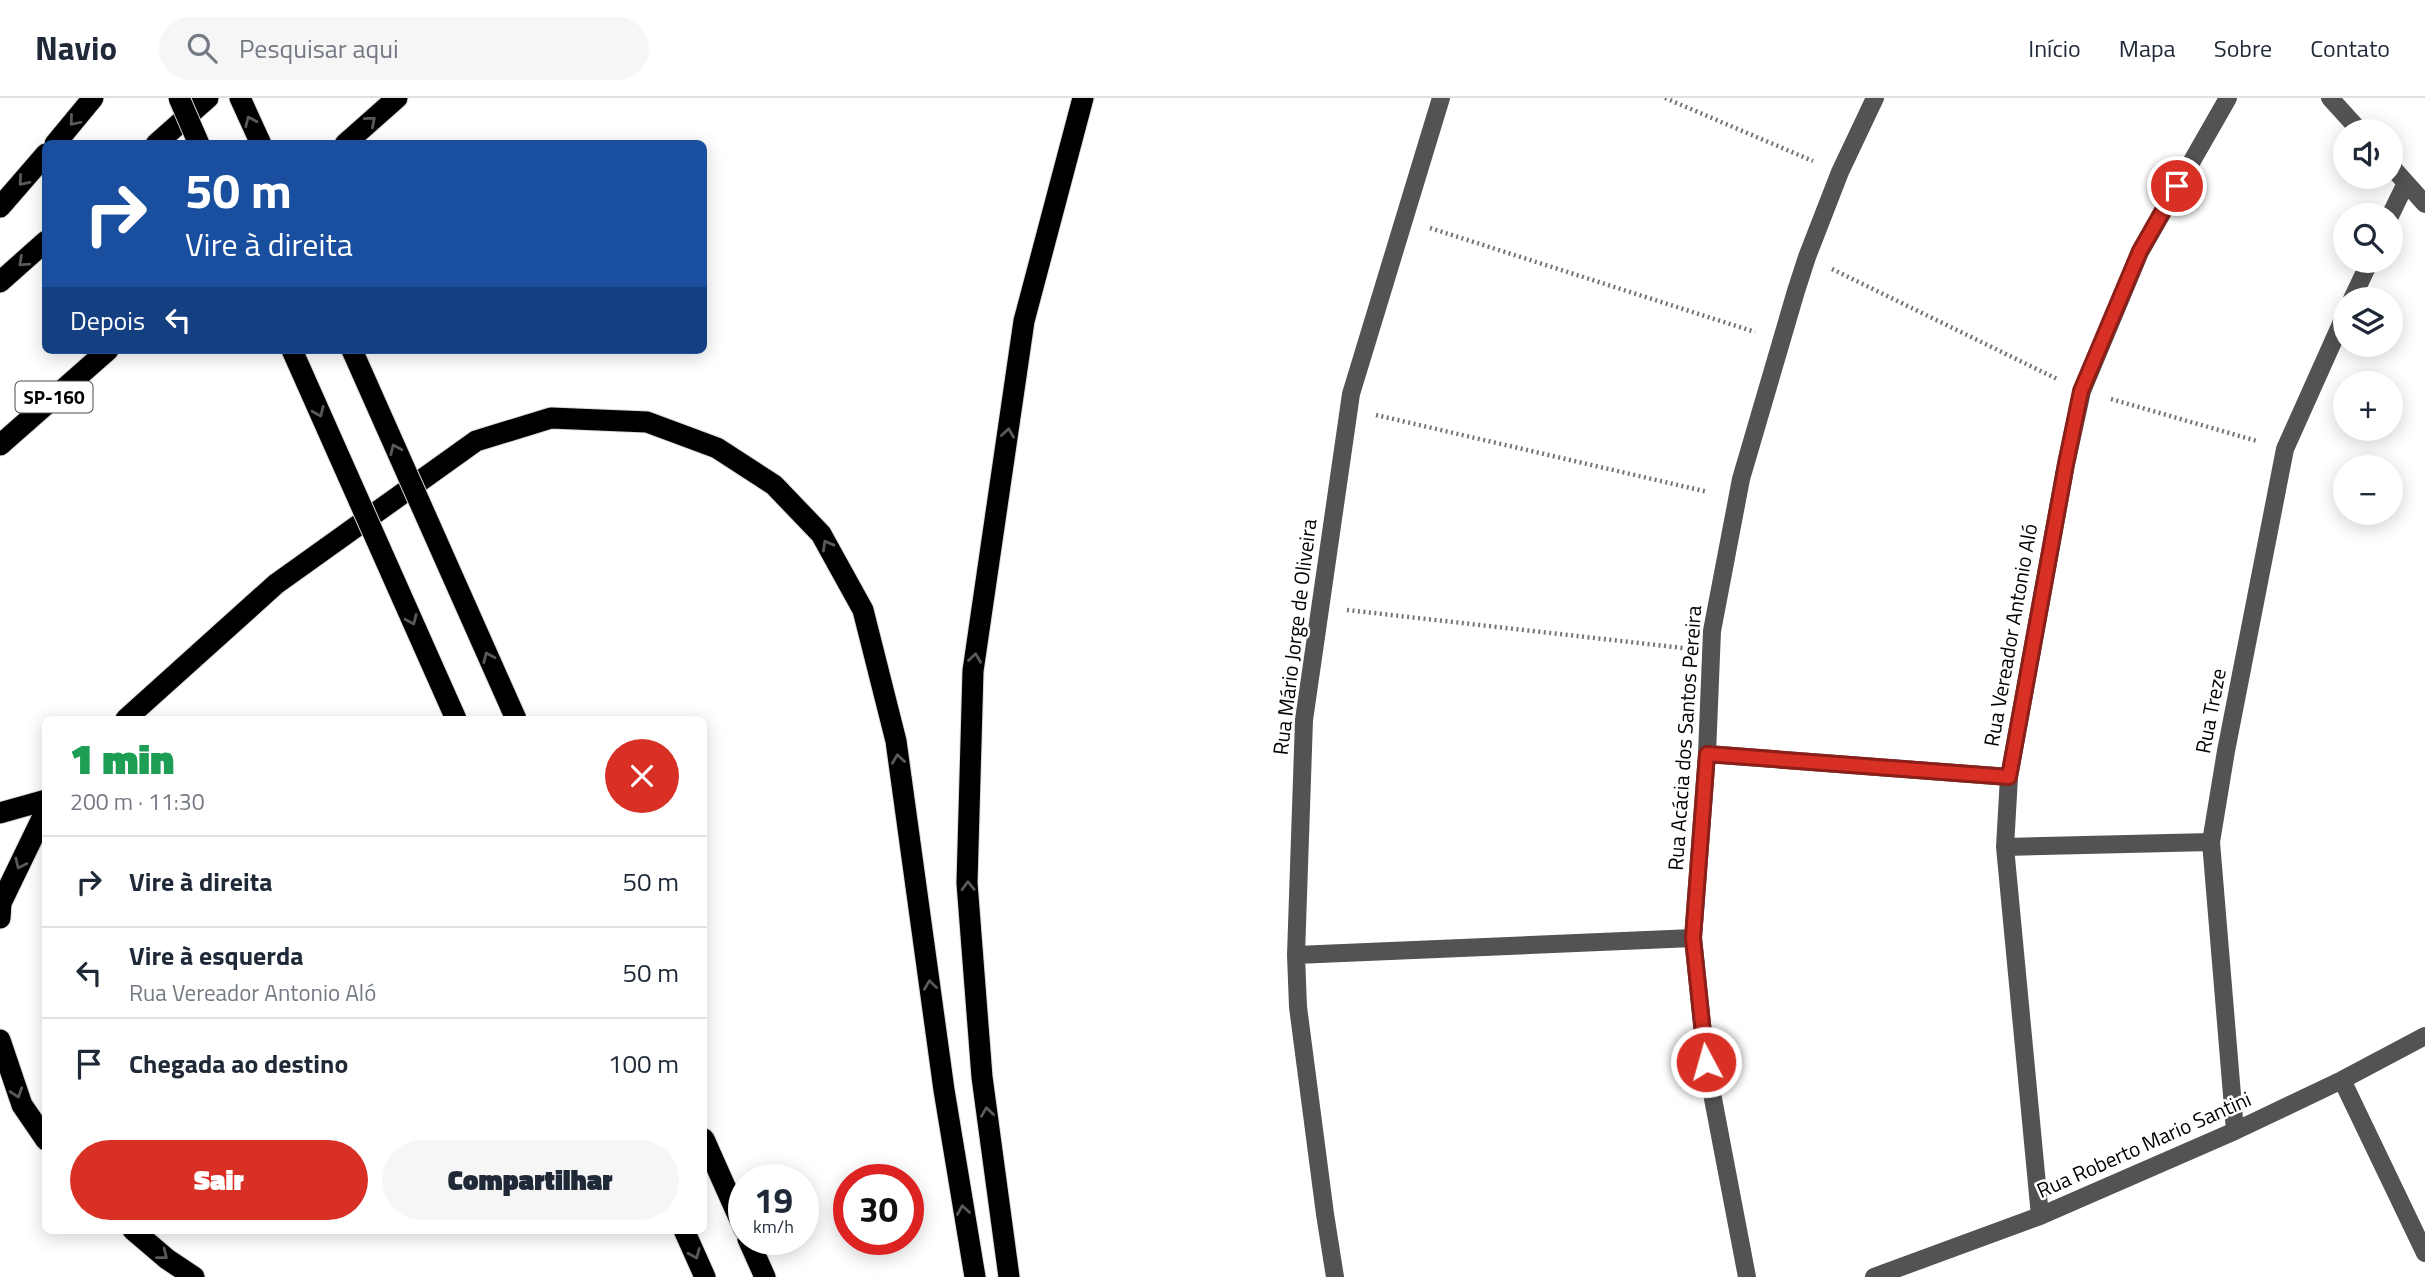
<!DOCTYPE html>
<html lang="pt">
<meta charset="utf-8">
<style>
body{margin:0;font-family:"Titillium Web",sans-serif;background:#f6f6f7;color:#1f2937;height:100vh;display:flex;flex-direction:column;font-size:26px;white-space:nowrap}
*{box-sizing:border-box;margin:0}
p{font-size:23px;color:#747a83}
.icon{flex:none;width:38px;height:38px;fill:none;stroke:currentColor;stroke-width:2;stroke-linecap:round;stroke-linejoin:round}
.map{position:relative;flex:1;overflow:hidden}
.sheet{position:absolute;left:42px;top:618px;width:665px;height:518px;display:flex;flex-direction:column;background:#fff;border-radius:10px;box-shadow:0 4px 18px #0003}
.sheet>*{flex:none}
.hud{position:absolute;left:42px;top:42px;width:665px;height:214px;border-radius:10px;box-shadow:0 4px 18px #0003;background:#1a4fa0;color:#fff;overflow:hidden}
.tools{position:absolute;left:2333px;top:21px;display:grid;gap:14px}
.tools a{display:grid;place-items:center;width:70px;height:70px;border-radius:50%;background:#fff;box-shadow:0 4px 18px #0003;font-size:35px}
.speed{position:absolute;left:728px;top:1066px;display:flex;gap:14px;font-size:35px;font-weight:700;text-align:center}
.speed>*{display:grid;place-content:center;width:91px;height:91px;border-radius:50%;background:#fff;box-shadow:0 4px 18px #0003;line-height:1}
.speed small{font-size:18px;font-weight:400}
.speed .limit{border:10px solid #d22;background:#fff;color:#111}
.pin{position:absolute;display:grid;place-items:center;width:60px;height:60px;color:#fff;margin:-30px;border:4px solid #fff;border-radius:50%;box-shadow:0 2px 7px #0007}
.me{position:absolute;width:77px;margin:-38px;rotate:354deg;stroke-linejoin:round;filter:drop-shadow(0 0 5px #0008)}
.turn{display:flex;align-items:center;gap:24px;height:147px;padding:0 28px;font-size:32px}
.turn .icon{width:91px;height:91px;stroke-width:2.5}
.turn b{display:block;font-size:49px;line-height:60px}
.then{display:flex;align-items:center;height:66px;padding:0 28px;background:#0003;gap:14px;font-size:26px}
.round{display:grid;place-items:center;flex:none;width:74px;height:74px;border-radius:37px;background:#f6f6f7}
.head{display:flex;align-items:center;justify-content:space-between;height:119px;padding:0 28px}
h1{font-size:42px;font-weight:800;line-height:52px;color:#1e9e55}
.cta{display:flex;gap:14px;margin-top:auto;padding:14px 28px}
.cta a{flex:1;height:80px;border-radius:42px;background:#d93025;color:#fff;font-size:28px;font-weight:800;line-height:80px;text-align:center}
.cta a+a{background:#f6f6f7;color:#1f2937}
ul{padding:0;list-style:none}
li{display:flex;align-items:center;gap:21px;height:91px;padding:0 28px;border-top:2px solid #e0e1e3}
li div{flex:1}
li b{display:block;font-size:26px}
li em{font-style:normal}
header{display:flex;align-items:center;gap:42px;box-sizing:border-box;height:98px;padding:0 35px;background:#fff;border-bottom:2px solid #e0e1e3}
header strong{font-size:33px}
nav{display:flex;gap:38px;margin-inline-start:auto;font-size:24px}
.search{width:490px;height:63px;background:#f6f6f7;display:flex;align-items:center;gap:18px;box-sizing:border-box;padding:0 24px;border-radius:38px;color:#747a83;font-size:26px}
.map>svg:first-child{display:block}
</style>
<header>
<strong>Navio</strong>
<div class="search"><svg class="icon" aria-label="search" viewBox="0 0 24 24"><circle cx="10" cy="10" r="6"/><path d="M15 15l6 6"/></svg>Pesquisar aqui</div>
<nav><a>Início</a><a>Mapa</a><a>Sobre</a><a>Contato</a></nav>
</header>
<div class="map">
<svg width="2425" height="1179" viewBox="0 0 2425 1179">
<rect width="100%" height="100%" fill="#fff"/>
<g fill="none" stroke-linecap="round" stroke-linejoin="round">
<g stroke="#dbdbdb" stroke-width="23">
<path id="highway" d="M240,0L261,46
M55,46L93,0
M156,46L208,0
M345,46L397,0
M0,109L46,56
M0,184L46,143
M0,347L108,252
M126,621L276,486L476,343L551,320L647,324L717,350L774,387L821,436L863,512L896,643L944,992L975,1179
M0,715L46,702
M0,820L1,805L46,712
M0,942L22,1007L46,1042
M704,1041L744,1131
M133,1132L167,1161L194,1179
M684,1132L705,1179
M748,1141L765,1179
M1009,1179L982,979L967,785L973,573L1024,223L1083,0"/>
</g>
<path stroke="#757575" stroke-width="4.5" stroke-dasharray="2 3.5" stroke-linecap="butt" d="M1665,0L1813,63
M1430,130L1755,234
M1832,171L2057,281
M2111,301L2257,343
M1376,317L1708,394
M1347,512L1683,550"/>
<path stroke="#535353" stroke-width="18" d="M2330,0L2360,33
M2390,67L2425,106
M2390,118L2406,85
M2352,201L2370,163
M1707,656L2009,679
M2005,749L2211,744
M1296,857L1693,840
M2342,982L2425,1155
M2235,1033L2211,744L2226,653L2285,351L2345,217
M2040,1118L2005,749L2009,679L2066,366L2082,293L2140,154L2228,0
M1335,1179L1325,1116L1298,909L1296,857L1304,622L1351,296L1441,0
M1747,1179L1706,964L1693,840L1707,656L1712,533L1741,381L1796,193L1807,159L1840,74L1875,0
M1874,1179L2040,1118L2235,1033L2342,982L2425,938"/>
<use href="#highway" stroke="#000" stroke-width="21"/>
<g stroke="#dbdbdb" stroke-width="23" stroke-linecap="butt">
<path id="highway-bridge" d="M179,0L199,46
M292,252L456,621
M352,252L516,621"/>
</g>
<use href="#highway-bridge" stroke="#000" stroke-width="21"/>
</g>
<defs><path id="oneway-chevron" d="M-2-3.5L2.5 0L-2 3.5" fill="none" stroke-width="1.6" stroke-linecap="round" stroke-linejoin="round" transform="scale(1.75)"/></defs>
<g stroke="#595959">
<use href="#oneway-chevron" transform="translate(74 23) rotate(130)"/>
<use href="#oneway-chevron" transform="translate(250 23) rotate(-114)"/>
<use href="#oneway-chevron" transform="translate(371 23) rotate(-41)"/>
<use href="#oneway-chevron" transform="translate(23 83) rotate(131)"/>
<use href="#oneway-chevron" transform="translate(23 164) rotate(138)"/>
<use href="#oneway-chevron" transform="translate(319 314) rotate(66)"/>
<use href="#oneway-chevron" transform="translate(1008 335) rotate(-82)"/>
<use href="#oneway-chevron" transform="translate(395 351) rotate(-114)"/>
<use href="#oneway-chevron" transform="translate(827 447) rotate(-119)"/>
<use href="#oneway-chevron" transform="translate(412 522) rotate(66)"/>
<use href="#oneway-chevron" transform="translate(488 559) rotate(-114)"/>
<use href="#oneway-chevron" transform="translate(975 560) rotate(-82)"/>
<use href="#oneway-chevron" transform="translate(898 661) rotate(-98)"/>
<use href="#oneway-chevron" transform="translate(20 766) rotate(115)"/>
<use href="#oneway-chevron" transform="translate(968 788) rotate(-92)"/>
<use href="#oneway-chevron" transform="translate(930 887) rotate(-98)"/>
<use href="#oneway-chevron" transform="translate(17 995) rotate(72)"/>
<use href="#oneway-chevron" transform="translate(987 1014) rotate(-98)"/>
<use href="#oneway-chevron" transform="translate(963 1112) rotate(-99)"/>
<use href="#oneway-chevron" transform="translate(695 1156) rotate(66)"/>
<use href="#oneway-chevron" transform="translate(163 1157) rotate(38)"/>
</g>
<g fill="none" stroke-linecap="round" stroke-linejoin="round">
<g stroke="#8d1f18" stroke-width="18">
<path id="route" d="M1706,964L1693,840L1707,656L2009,679L2066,366L2081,293L2140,153L2177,88"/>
</g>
<use href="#route" stroke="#d93025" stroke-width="12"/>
</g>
<g text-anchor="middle" stroke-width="5" stroke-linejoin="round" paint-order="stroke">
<rect fill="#fff" stroke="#4c4c4c" stroke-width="2" x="15.5" y="283.5" width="77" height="31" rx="5"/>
<g font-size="19" font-weight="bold" fill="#000">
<text x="54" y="306">SP-160</text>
</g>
<g font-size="21" fill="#000" stroke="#fff">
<text transform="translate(2011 537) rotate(-80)" y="7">Rua Vereador Antonio Aló</text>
<text transform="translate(1295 539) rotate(-83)" y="7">Rua Mário Jorge de Oliveira</text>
<text transform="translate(2211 613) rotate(-79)" y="7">Rua Treze</text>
<text transform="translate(1685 640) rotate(-86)" y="7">Rua Acácia dos Santos Pereira</text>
<text transform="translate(2144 1047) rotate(-24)" y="7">Rua Roberto Mario Santini</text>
</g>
</g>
</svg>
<div class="tools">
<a><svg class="icon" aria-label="sound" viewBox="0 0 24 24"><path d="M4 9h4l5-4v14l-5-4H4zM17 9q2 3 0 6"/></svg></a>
<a><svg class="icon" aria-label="search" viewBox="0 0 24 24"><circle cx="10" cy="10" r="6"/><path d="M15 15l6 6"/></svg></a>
<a><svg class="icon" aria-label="layers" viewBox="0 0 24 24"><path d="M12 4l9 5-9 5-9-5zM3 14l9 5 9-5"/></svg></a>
<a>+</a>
<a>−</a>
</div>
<div class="speed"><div>19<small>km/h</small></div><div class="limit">30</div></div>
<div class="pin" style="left:2177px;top:88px;background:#d93025"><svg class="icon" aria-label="arrive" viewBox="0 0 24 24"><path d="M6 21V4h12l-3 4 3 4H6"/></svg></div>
<svg class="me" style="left:1706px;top:964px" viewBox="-20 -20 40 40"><circle r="17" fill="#d93025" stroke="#fff" stroke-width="3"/><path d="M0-11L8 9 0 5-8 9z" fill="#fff"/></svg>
<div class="hud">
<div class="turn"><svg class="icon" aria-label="right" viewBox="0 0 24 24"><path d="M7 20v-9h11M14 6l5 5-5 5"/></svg><div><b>50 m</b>Vire à direita</div></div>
<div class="then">Depois<svg class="icon" aria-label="left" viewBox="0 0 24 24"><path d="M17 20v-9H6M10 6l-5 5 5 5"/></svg></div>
</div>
<section class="sheet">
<div class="head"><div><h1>1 min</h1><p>200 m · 11:30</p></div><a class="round" style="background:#d93025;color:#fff"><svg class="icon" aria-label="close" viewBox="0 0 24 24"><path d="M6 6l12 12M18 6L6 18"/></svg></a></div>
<ul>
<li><svg class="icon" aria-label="right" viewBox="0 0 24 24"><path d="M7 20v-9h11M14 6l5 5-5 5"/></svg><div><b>Vire à direita</b></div><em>50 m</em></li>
<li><svg class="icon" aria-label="left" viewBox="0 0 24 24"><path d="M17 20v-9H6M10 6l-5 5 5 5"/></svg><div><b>Vire à esquerda</b><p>Rua Vereador Antonio Aló</p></div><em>50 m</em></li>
<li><svg class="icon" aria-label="arrive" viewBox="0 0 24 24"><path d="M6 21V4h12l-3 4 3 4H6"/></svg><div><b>Chegada ao destino</b></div><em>100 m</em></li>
</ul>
<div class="cta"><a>Sair</a><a>Compartilhar</a></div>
</section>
</div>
